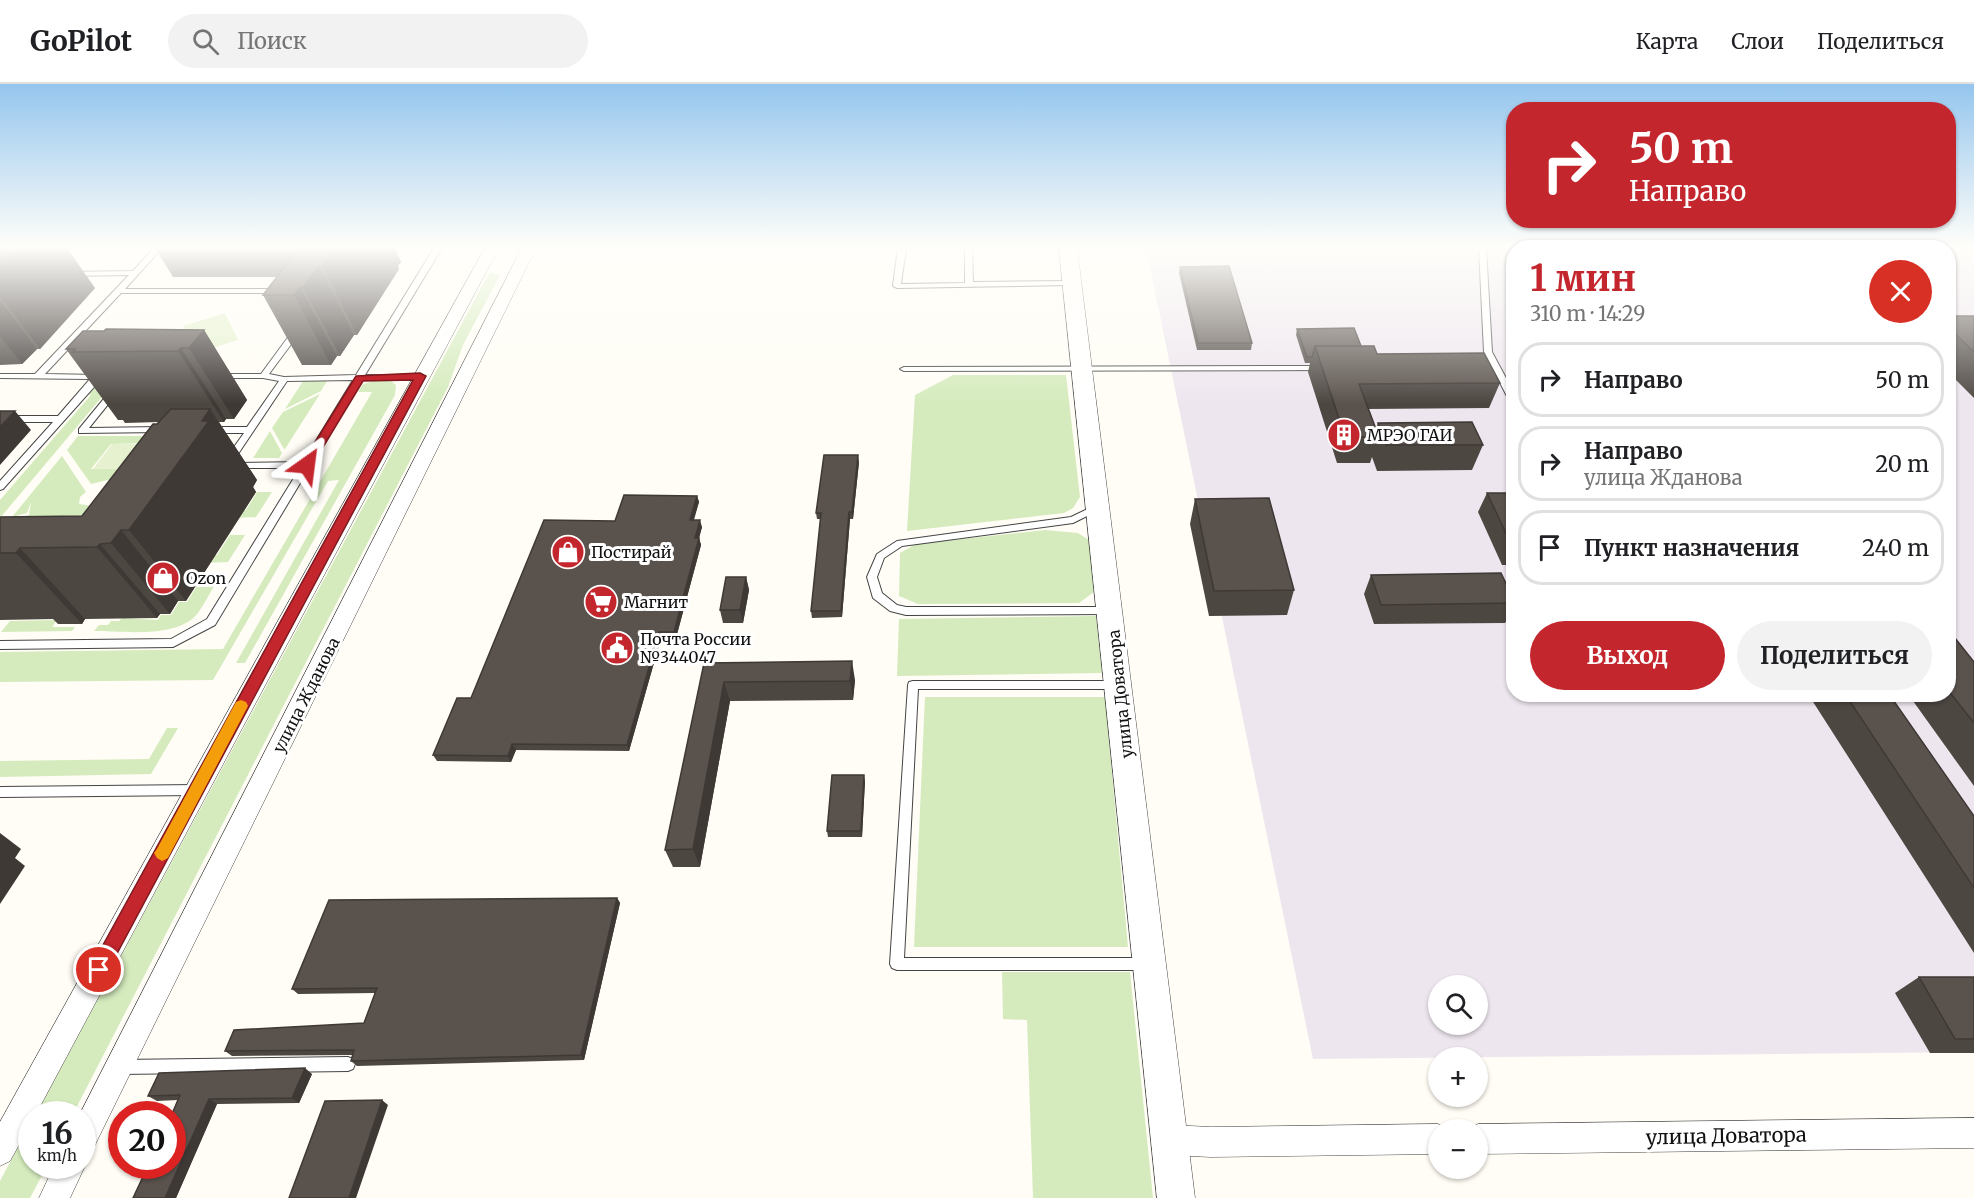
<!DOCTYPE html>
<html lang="ru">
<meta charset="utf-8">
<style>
body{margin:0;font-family:Merriweather,serif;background:#f2f2f2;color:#202124;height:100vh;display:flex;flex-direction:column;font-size:22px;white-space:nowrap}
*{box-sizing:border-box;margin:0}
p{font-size:20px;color:#757577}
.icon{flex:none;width:33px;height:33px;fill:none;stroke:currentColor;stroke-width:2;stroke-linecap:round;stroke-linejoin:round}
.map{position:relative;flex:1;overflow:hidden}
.details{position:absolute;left:1506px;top:156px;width:450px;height:462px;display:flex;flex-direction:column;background:#fff;border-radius:24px;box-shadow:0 2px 4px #0004}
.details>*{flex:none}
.hud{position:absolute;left:1506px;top:18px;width:450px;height:126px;border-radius:24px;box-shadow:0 2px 4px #0004;background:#c4262e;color:#fff;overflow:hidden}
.controls{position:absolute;left:1428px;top:891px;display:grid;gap:12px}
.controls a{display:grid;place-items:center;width:60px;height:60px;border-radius:50%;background:#fff;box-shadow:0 2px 4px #0004;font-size:30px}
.speed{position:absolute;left:18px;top:1017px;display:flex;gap:12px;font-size:30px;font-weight:700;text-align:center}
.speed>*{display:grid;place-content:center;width:78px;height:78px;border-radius:50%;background:#fff;box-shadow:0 2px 4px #0004;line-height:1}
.speed small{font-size:15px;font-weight:400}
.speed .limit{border:9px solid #d22;background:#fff;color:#111}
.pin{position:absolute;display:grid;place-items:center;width:51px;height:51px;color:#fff;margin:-26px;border:3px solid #fff;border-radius:50%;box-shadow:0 2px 6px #0007}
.me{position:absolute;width:66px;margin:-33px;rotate:31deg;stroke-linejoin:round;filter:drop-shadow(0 0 4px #0008)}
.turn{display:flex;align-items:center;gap:21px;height:126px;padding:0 24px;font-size:27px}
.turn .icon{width:78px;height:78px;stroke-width:2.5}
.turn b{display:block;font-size:42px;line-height:51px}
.round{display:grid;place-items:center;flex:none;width:63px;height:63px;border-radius:32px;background:#f2f2f2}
.summary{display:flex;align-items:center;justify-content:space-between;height:102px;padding:0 24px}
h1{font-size:36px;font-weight:700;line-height:45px;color:#c4262e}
.button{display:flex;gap:12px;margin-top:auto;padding:12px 24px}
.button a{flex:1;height:69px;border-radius:36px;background:#c4262e;color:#fff;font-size:24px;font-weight:700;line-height:69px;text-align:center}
.button a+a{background:#f2f2f2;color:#202124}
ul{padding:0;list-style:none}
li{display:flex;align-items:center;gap:18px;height:75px;margin:0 12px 9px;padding:0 12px;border:3px solid #e0e0e0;border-radius:24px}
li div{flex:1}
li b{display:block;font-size:22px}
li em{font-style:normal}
header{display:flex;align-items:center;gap:36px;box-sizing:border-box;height:84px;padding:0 30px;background:#fff;border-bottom:2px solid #e0e0e0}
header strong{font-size:28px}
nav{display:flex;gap:33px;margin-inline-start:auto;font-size:21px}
.search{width:420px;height:54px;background:#f2f2f2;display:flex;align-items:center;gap:15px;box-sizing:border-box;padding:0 21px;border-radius:33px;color:#757577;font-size:22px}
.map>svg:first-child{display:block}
</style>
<header>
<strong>GoPilot</strong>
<div class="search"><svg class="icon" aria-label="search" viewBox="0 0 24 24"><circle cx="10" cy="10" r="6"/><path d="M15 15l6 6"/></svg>Поиск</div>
<nav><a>Карта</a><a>Слои</a><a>Поделиться</a></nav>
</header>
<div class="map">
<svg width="1974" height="1114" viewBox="0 0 1974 1114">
<rect width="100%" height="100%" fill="#fffdf5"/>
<path fill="#eee6ef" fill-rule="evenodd" d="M1146,164H1513L1514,610H1948L1949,164H1974V968L1313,975ZM1438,902H1478V940H1438Z"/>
<path fill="#d5ebbd" d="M492,188L500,191L463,261L448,303L73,1030H36L488,191Z
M953,291H1066L1080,413L1073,424L1064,429L907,447L915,311Z
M378,296L391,297L396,301L395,311L245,579H236L339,396L328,397L213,596L0,598V568L223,565L372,308H358L363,300Z
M303,297H327L321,307L285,325Z
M95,301H112L0,434V416L91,311L87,310Z
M320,310L285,365H284L272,344L283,328Z
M270,347L282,369L279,374H253Z
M78,352H150L144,359L111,360L91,385L159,384L91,400L67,366Z
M62,372L86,408L80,413L79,420L93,422L117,460L9,437L29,431L31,418L27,429L12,433Z
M257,408H272L256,433L235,434L239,426H246Z
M1045,446L1078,449L1089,456L1094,508L1079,519L918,520L899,512L900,469L916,460Z
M230,451H245L228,478L205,479L211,471H217Z
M200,497H217C211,507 205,519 198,529C178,555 124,547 94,547L99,541H108L111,537H119L122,534L158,536L161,531H171L179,518H187Z
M1096,532L1102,589L897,592L899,535Z
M57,536L52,543H75L72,547L1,548L10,537Z
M925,613H1105L1128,863H914Z
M167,644H178L151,690L0,693V677L149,675Z
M1002,888H1130L1153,1114H1033L1027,936L1003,935Z
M31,1039L32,1082H47L30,1114H0V1097Z"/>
<path fill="#e6f2cf" d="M225,229L238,256L196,269L183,242Z
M112,360H177L160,384L93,385Z"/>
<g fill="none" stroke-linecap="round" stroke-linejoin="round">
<g stroke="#444" stroke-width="2">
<path id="service" d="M154,164H162L125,205H280L284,207L280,209H121L45,290L99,291L103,293L3,405L0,406V397L53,338H0V332H58L90,295L0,294V290H35L129,191L70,192H67V188L133,187Z
M434,164H442L365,291H420L424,293L420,295L362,296L215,541L173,563L0,565V557L171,555L207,535L300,384H235L232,383V379H226L224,377L244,349H211L207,346L211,343H247L279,297L263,294H220L216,292L220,290H261L294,245H297L301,247L269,290L284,293L356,291ZM353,296L303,378L232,379L287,297Z
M898,164H906L901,200L965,199V164H972L973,198L1072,197L1076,199L1072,201L897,204L893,202Z
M1479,164H1486L1492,268L1514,309V320L1510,318L1484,268Z
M1322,282L1326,284L1325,286L904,287L900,285L904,283Z
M114,305L118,308L89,344L160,343L163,344V348L79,349V345L111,306Z
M1098,420L1103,423L1101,425L1073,439L902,462L884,474L877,493L882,509L897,521L906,523H1110L1115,527L1114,530L906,531L890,527L873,514L867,493L877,470L897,457L1071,433Z
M913,597H1118L1122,598L1123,601L1122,604L1118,605H918L904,874H1147L1152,876L1154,880L1152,884L1147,886H897L892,884L890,880L908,601L909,598Z
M197,701L201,702L203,706L201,710L197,711L0,713V703Z
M348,973L353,975L355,980L353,985L348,987L120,990L115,988L113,983L115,978L120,976Z"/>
</g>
<g stroke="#444" stroke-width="1">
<path id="minor" d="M485,164H499L36,1030H32V1038L10,1077L0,1082V1038Z
M522,164H536L92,1067L82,1071V1030H80Z
M1974,1034V1064L1478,1070V1046H1467L1478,1040Z
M1438,1040L1449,1046H1438V1070L1211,1073L1169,1071L1159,1066L1154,1056L1159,1046L1169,1041L1211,1043Z
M82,1076L85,1082L70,1114H39L54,1082H82Z"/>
</g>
<g stroke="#444" stroke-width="1">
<path id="tertiary" d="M1059,164H1077L1195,1114H1157Z"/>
</g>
<use href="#service" fill="#fff" fill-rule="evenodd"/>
<use href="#minor" fill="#fff" fill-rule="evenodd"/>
<use href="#tertiary" fill="#fff" fill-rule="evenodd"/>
</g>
<path fill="#4d4742" d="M0,164L95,204L40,265H37L22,280L0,281Z
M155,164H395L401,178L398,182L399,185L357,251H354L340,272H337L331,281H302L263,211L277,193H173Z
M1180,183L1252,259L1251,266H1197L1179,189Z
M1948,232H1974V314L1948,288Z
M1297,245L1361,262L1377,270L1500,299L1489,324L1368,325L1376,345L1378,339L1483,361L1472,386L1377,387L1372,373L1370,379H1337L1308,288L1310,279H1305L1296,251Z
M204,246L247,316L234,335H226L224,338H219L257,396L253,403L256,408L186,517H178L170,530H160L157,534L85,535L82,540H58L53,535L0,536V433L82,432L159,338L125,339L123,336H118L66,265Z
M859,378L853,435H850L842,533L812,534L811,527L821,435H817L816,429Z
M1487,409H1514V481H1502L1478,428Z
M697,412L699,418L693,436L702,443L699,454L701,461L676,554H661L629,667L516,666L511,678L437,677L433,671L471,614L615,437Z
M1195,415L1294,506L1287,531L1209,532L1190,440Z
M1371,491L1514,516V523L1505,539L1374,540L1364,510Z
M746,493L749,506L743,539H723L720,526Z
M1948,549L1974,578V702L1908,610H1948Z
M704,579L855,596L853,616L730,617L700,783H673L665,766Z
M1808,610H1889L1974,732V869Z
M865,697L862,753H828L827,747Z
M617,814L620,819L584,976L357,982L351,977L353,971L232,972L225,967L364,939L375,909L298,910L292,905Z
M1919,893H1974V969H1930L1895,909Z
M312,990L299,1019L217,1020L176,1114H133L178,1016L157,1017L148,1012Z"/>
<path fill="#3f3936" d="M20,164H67L95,204L40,265L0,212V183Z
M336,164H395L401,178L398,182L399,185L357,251L323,182Z
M319,182L354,251L340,272L303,203Z
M300,203L337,272L331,281L294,211Z
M0,216L37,265L22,280L0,252Z
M204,246L247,316L234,335L189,264Z
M181,264L226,335L224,338L178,267Z
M210,325L257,396L253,403L256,408L186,517L129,446Z
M15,327L31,346L0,381V343Z
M858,371L859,378L853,435L852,428Z
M697,412L699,418L692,443L690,436Z
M849,428L850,435L842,533L841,527Z
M700,436L702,443L699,454L701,461L676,554L674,548Z
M121,446L178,517L170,530L111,459Z
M100,460L160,530L157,534L97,463Z
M20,464L85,535L82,540L16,469Z
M746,493L749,506L743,539L740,526Z
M659,548L661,554L629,667L627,661Z
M852,577L855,596L853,616L850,597Z
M724,598L730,617L700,783L693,765Z
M512,660L516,666L511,678L508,672Z
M864,691L865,697L862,753L861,747Z
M0,749L21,765L15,774L25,782L0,820Z
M617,814L620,819L584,976L581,971Z
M305,984L312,990L299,1019L292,1014Z
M209,1015L217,1020L176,1114H165Z
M382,1016L388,1021L356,1114H349Z"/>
<path fill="#5a524d" stroke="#3f3936" stroke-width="1.5" d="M0,164H20L0,183Z
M299,164H336L323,182H319L303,203H300L294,211H263Z
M1229,182L1252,259H1198L1180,183Z
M1948,232H1974V268L1948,243Z
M1354,244L1361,262H1315L1312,273H1307L1297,245Z
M106,245L204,246L189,264H181L178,267L73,268L75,265H66L83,247H104Z
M1315,262H1374L1377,270L1484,269L1500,299L1359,300L1379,353H1345Z
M171,325H210L202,337H209L129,446H121L111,459L100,460L97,463L20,464L16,469H0V433L82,432L153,340H157Z
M0,327H15L0,343Z
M1472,338L1483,361H1386L1378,339Z
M824,371H858L852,428H849L841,527H811L821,429H816Z
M1487,409H1514V462H1512Z
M624,411L697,412L690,436H700L695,454H699L674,548H659L627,661L512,660L508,672L433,671L457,614H471L544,436L615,437Z
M1269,414L1294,506L1214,507L1195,415Z
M1501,489L1514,516V519L1381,521L1371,491Z
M726,493H746L740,526H720Z
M1948,549H1951L1974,578V639L1948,606Z
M852,577L850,597L724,598L693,765L665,766L704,579Z
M1845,610H1889L1974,732V804Z
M832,691H864L861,747H827Z
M617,814L581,971L351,977L354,966L225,967L234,946L364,939L377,904L292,905L329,816Z
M1919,893H1974V955H1955Z
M305,984L292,1014L209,1015L165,1114H133L148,1082H172V1030L180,1011L148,1012L159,989Z
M382,1016L349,1114H289L325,1017Z"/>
<linearGradient id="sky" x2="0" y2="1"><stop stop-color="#95c6ee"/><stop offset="0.51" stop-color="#fffefa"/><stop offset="1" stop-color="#fffefa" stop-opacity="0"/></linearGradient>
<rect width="1974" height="320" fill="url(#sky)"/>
<path fill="#c4262e" stroke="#7f191e" stroke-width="1.5" d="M420,289L426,292L105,892L99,895L92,892L90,886L92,881L413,296L363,297L311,383H303L301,381L356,292Z"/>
<path fill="#f59e0b" d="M241,616L246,618L248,622L168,774L162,777L157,774L154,769L157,765L236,618Z"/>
<defs>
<g id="building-disc" transform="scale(1.725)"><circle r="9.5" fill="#c4262e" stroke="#fff"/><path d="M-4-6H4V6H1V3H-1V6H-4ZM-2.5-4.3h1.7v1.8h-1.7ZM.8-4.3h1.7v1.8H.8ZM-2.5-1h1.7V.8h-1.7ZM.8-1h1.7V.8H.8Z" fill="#fff"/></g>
<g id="shop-disc" transform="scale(1.725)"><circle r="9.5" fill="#c4262e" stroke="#fff"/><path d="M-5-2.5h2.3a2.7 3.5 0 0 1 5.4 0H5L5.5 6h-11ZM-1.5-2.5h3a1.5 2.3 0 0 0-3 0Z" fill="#fff"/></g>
<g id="supermarket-disc" transform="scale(1.725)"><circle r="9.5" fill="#c4262e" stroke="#fff"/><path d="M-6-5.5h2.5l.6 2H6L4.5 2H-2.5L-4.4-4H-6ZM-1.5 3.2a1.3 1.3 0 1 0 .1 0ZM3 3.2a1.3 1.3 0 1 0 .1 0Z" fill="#fff"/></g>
<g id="civic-disc" transform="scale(1.725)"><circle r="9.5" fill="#c4262e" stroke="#fff"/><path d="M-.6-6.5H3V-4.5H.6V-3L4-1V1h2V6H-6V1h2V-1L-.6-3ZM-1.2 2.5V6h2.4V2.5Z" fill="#fff"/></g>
</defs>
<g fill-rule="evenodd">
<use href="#building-disc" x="1344" y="351"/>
<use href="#shop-disc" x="568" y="468"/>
<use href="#shop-disc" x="163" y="494"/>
<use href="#supermarket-disc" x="601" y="518"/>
<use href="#civic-disc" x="617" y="564"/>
</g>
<g text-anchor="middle" stroke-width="6" stroke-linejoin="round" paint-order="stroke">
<g font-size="16" fill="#111" stroke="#fff" text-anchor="start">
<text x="1367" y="357">МРЭО ГАИ</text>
<text x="591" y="474">Постирай</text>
<text x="186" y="500">Ozon</text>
<text x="624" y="524">Магнит</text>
<text x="640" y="561">Почта России<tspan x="640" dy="18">№344047</tspan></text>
</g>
<g font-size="16" fill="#111" stroke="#fff">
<text transform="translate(1120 610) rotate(-96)" y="6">улица Доватора</text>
<text transform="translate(306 611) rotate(-63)" y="6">улица Жданова</text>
</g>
<g font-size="20" fill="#111" stroke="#fff">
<text transform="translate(1726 1052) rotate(-1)" y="7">улица Доватора</text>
</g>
</g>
</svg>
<div class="controls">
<a><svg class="icon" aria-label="search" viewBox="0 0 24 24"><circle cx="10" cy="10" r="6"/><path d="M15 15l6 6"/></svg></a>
<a>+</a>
<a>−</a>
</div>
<div class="speed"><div>16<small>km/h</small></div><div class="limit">20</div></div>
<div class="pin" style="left:99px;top:886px;background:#d93025"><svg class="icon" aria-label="arrive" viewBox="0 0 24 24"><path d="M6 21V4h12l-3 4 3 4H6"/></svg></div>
<svg class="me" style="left:307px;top:381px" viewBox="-20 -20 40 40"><path d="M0-17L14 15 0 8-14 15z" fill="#c4262e" stroke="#fff" stroke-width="4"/></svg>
<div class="hud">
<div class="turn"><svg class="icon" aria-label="right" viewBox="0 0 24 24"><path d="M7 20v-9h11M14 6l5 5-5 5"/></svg><div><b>50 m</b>Направо</div></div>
</div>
<section class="details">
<div class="summary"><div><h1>1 мин</h1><p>310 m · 14:29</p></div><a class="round" style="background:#d93025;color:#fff"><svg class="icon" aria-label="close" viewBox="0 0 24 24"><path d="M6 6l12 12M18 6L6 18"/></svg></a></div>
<ul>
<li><svg class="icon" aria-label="right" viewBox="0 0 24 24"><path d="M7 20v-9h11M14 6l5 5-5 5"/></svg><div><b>Направо</b></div><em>50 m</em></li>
<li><svg class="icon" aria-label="right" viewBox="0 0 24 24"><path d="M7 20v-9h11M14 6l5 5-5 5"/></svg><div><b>Направо</b><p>улица Жданова</p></div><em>20 m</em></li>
<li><svg class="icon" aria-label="arrive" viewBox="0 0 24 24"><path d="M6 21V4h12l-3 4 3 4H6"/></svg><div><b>Пункт назначения</b></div><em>240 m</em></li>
</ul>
<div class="button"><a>Выход</a><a>Поделиться</a></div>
</section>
</div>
